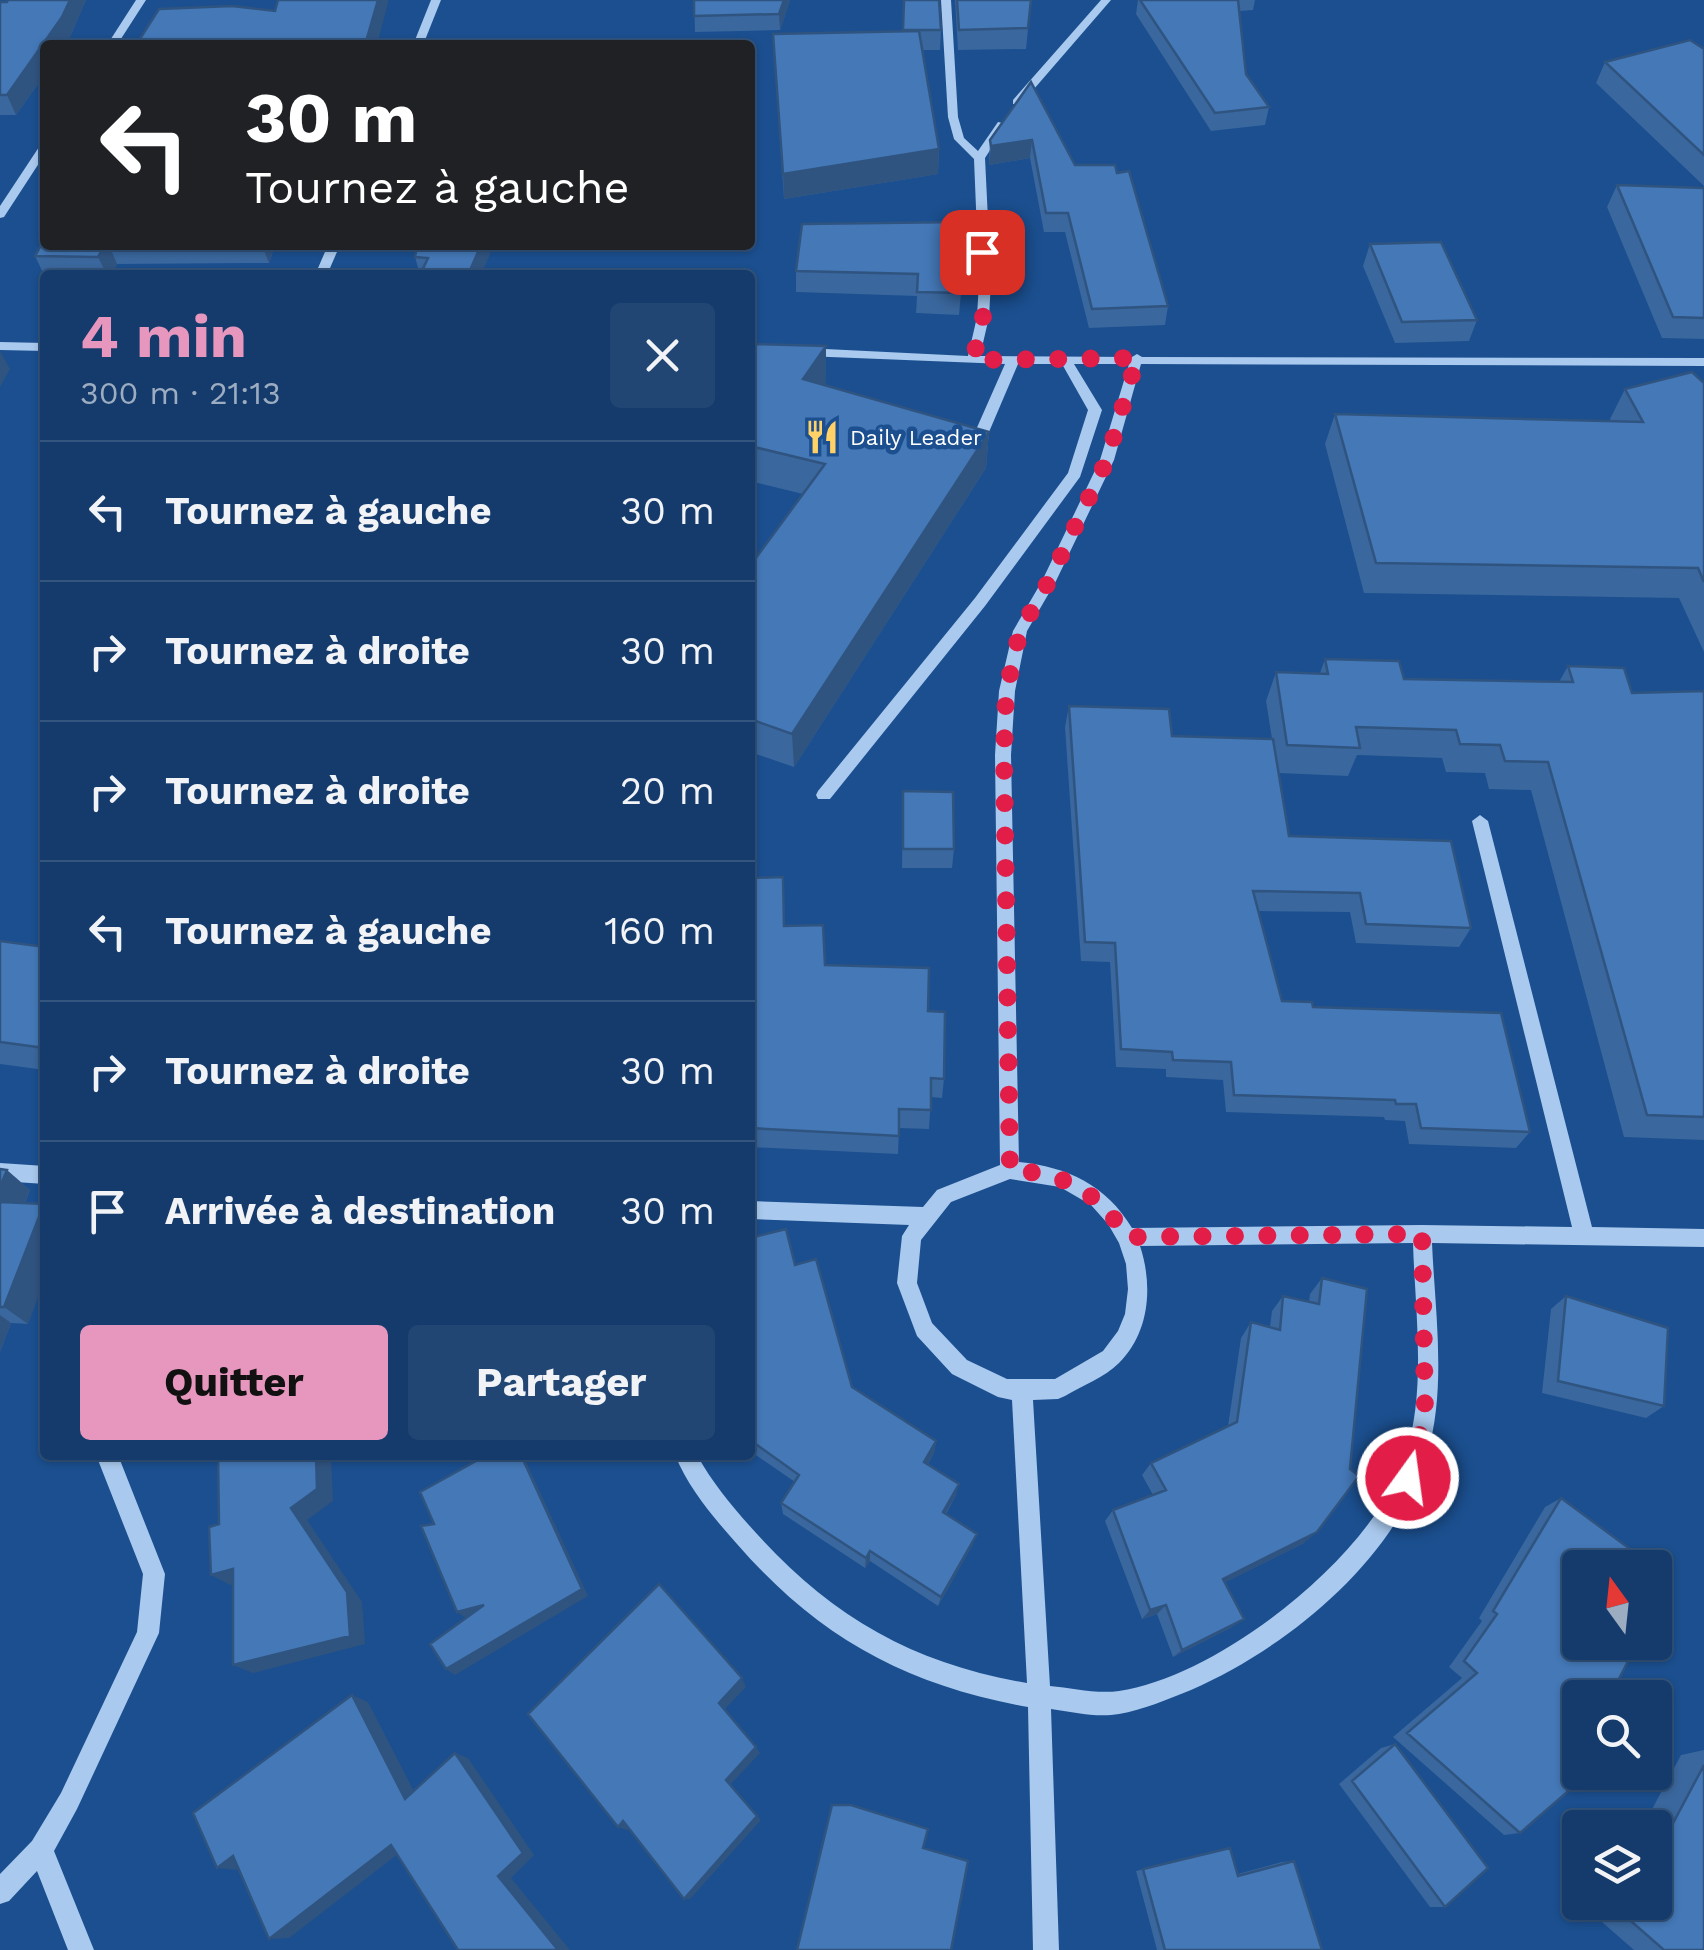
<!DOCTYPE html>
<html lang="fr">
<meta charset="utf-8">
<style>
body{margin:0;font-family:"Work Sans",sans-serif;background:#214673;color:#f1f3f6;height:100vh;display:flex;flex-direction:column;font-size:38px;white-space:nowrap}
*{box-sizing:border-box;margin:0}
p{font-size:32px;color:#9dadc1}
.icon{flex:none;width:55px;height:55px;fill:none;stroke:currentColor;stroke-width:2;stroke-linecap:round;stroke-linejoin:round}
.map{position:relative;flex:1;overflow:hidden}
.side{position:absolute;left:40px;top:270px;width:715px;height:1190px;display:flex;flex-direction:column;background:#143b6b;border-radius:10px;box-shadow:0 2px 8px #0004,0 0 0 2px #33557e}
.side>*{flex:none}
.banner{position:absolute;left:40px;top:40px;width:715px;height:210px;border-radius:10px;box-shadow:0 2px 8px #0004,0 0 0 2px #33557e;background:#202124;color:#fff;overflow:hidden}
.needle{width:65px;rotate:345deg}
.controls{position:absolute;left:1562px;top:1550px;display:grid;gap:20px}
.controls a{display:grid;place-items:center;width:110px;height:110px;border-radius:10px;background:#143b6b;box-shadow:0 2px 8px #0004,0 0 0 2px #33557e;font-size:50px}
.pin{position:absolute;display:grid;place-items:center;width:85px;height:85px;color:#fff;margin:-42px;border-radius:20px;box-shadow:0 5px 15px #0006}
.me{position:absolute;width:110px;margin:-55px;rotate:14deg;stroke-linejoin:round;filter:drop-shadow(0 0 8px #0008)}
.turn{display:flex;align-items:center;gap:35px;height:210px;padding:0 40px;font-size:45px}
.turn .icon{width:130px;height:130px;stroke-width:2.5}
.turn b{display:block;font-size:70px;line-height:85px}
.round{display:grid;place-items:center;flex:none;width:105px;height:105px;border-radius:10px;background:#214673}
.overview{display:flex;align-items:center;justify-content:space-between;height:170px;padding:0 40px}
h1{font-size:60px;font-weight:700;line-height:75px;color:#e797bd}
.button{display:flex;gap:20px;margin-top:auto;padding:20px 40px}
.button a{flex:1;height:115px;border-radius:10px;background:#e797bd;color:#111;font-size:40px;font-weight:700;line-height:115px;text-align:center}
.button a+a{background:#214673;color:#f1f3f6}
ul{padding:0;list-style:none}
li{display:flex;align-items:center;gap:30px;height:140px;padding:0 40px;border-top:2px solid #33557e}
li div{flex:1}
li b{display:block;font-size:38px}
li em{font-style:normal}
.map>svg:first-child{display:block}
</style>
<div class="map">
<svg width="1704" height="1950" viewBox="0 0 1704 1950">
<rect width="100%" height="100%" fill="#1b4f8f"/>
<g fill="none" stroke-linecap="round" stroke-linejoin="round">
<path fill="#a9c9ee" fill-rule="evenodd" d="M136,0H146L117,45H107Z
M431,0H441L423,45H413Z
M941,0H951L958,117L964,138L978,151L998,122L1007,124L985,158L991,281L989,317L980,356L1132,357L1137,354L1142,357L1704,358V366L1141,364L1114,460L1056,581L1027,631L1015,691L1011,755L1019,1162C1068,1167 1106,1185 1132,1228L1422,1225L1572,1227L1472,821L1480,815L1488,821L1592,1227L1704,1229V1247L1432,1243C1435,1312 1447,1388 1427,1455C1396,1560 1287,1648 1191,1690C1168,1699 1143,1710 1119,1714C1097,1718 1073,1712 1051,1709L1059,1950H1033L1028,1707C905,1685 818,1637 737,1544C713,1517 689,1489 675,1455H697C713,1484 735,1510 757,1534C833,1618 915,1664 1027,1683L1012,1400L998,1397L952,1374L917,1336L897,1283L902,1236L909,1225L750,1219V1201L923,1207L937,1190L1000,1165L995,755L999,691L1013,631L1042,581L1100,460L1129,364H1074L1102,410L1080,477L985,606L830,799H818L816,795L818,791L975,598L1068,473L1088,410L1062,364H1018L989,432L982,436L975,432L1005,364L805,356L799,352L805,348L968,356L977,317L979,281L974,159L954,139L948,117ZM1010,1179L1060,1187L1091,1205L1108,1224L1119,1243L1126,1264L1128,1289L1125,1314L1118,1331L1103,1351L1055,1379H1007L967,1360L932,1323L917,1283L921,1240L951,1202ZM1413,1243C1415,1312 1427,1390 1405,1457C1374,1555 1220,1676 1119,1691C1096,1694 1072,1688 1050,1686L1033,1400L1058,1399L1065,1396C1082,1386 1105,1377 1119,1363C1150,1332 1153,1285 1140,1246Z
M1101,0H1111L1021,104H1013V100Z
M45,143V154L4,217L0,218V206L41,144Z
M328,245H340L327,275H315Z
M0,342L45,343V351L0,350Z
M0,1163L45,1166V1184L0,1181Z
M96,1455H118L165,1574L159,1633L77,1809L54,1851L94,1950H68L37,1871L9,1901L0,1904V1874L32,1841L61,1793L137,1632L143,1574Z"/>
</g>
<path fill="#3a679d" d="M8,0H86L70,37L45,45V74L16,115H0V2H7Z
M694,0H790L780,30L695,32Z
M955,0H1031L1026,49L958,50Z
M1138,0H1255L1253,10L1240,11L1246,74L1269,107L1265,125L1211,131L1136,14Z
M941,30L940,50H923L939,149L938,174L784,199L773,34Z
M1704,49V186L1596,83L1605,62Z
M1031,82L1075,165L1117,173L1168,306L1165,325L1089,328L1065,232H1044L1030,158L989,165L990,140Z
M1617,185L1704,188V339L1662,338L1607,207Z
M802,224L961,293L959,315L916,313L917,296L796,292V271Z
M1370,244L1477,320L1469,341L1395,343L1363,266Z
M45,245H275L269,263L117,264L112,275H45V277L35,256Z
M494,245L420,275L415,257Z
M750,344L826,382L824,385L989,432L986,468L794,767L750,752V566L803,494L750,481Z
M1704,383V652L1679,598L1364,593L1325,444L1335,414L1611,421L1610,419L1625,389Z
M1325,659L1404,679L1559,682L1568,666L1632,693L1704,691V1140L1624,1137L1531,790L1489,789L1485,773L1446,772L1442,758L1357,755L1348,776L1279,773L1289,836L1471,928L1459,947L1356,943L1350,912L1258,911L1282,1001L1313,1007L1530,1132L1516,1148L1409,1144L1405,1121L1385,1120L1384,1117L1226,1112L1223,1080L1166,1077V1069L1116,1067L1110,962L1081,961L1065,727L1069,706L1172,736L1272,739L1266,701L1276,672L1320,673Z
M903,791L954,849L952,868H902Z
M750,878L784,898L785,926L825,965L928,1011L944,1079L942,1098L931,1097L929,1129L899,1128L898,1154L750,1147Z
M0,941L45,947V1070L0,1064Z
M0,1169L30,1190L25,1203L28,1324L11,1323L0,1352Z
M750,1238L795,1265L852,1387L936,1441L934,1453L928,1464L956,1495L946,1514L973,1544L938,1606L870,1561L865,1568L783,1514L781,1503L795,1482L750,1451Z
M1322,1278L1304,1543L1225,1582L1232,1627L1173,1657L1157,1614L1142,1619L1105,1521L1113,1510L1153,1495L1142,1475L1151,1463L1228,1426L1241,1338L1251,1322L1270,1327L1272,1311L1283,1296L1309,1302L1310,1294Z
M1566,1296L1664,1406L1646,1418L1542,1393L1551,1309Z
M1561,1498L1520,1833L1504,1835L1393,1737L1462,1678L1449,1667L1482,1621L1479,1618L1545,1507Z
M1395,1744L1445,1907H1430L1339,1784L1381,1748Z
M1704,1750V1950H1634L1594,1915L1601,1902H1655V1828H1642L1681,1755Z
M1230,1848L1238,1874L1282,1862L1294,1861L1322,1950H1157L1136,1871Z"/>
<path fill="#305480" d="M70,0H86L70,37L65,45H45V74L16,115L7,95Z
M378,0H388V3L377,45H365Z
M784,0H790L780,30L779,14Z
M1032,140L1030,158L989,165L991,146Z
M939,149L938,174L784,199L783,174Z
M105,245H109L117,264L112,275H107L98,257Z
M262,245H275L269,263Z
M481,245H494L481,275H468Z
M826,346V382L804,415L803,379Z
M0,351L10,369L0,387Z
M989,432L986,468L794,767L792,734Z
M7,1170L30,1190L17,1221L0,1207V1187Z
M44,1204L45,1279L28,1324L4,1307Z
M0,1315L11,1323L0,1352Z
M936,1441L934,1453L922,1474L924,1462Z
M316,1455L331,1456L333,1501L307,1520L362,1602L365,1644L253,1673L233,1665L291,1508Z
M521,1455H523L588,1596L455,1675L446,1669L582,1589Z
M959,1484L956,1495L940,1523L943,1512Z
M1317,1532L1304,1543L1212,1589L1223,1579Z
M977,1534L973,1544L938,1606L941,1597Z
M870,1551V1561L865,1568L866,1558Z
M233,1569L251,1579L230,1585L211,1575Z
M484,1605L466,1618L457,1612Z
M1166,1605L1157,1614L1142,1619L1150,1610Z
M1244,1619L1232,1627L1173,1657L1182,1650Z
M742,1678L746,1687L724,1710L719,1703Z
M352,1695L368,1702L420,1803L405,1799Z
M756,1747L760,1753L730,1785L761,1820L690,1899H684L726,1780Z
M455,1753L468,1758L534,1855L511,1878L570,1950H558L498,1876Z
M623,1821L632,1825L627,1830L618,1827Z
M391,1845L407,1847L289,1938L269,1939Z
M233,1856L239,1870L217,1868Z"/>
<path fill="#4478b7" stroke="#305480" stroke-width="2.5" d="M8,0H70L62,17L7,95H0V2H7Z
M278,0H378L365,45H136L159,9L232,6L275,11Z
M694,0H784L779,14L694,16Z
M904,0H939L941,30H903Z
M957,0H1031L1028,28L959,30Z
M1140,0H1238L1246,74L1269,107L1215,113Z
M919,31L939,149L783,174L773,34Z
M1690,40L1704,49V155L1605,62Z
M1031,82L1075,165H1115L1117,173L1129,171L1168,306L1092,309L1068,213H1046L1032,140L991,146L990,140Z
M1617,185L1704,188V318L1673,317Z
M962,222L961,293L917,292L918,274L796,271L802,224Z
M45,238V245H105L98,257L35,256Z
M1441,242L1477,320L1402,322L1370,244Z
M417,245H481L468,275H420L428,258L415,257Z
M750,344L826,346L803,379L989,432L792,734L750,719V566L825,464L750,446Z
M1692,372L1704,383V582L1698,568L1376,563L1335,414L1643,422L1625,389Z
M1325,659L1399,661L1404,679L1573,682L1568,666L1624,668L1632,693L1704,691V1117L1647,1115L1548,762L1505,761L1500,745L1460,744L1456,730L1356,727L1360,748L1287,745L1276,672L1328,674Z
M1069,706L1169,709L1172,736L1273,739L1289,836L1451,841L1471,928L1366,924L1360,893L1253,891L1282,1001L1312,1002L1313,1007L1501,1013L1530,1132L1421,1128L1416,1104H1396L1395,1100L1234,1095L1231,1062L1173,1060L1172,1052L1121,1049L1115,943L1085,942Z
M903,791L953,792L954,849H903Z
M783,877L784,926L823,925L825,965L929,968L928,1011L945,1012L944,1079L931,1078V1110L899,1109V1136L750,1128V878Z
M0,941L45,947V1048L0,1042Z
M0,1169L7,1170L0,1187Z
M0,1202L44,1204L4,1307H0Z
M786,1229L795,1265L816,1259L852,1387L936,1441L924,1462L959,1484L943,1512L977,1534L941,1597L870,1551L866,1558L781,1503L799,1475L750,1440V1238Z
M1322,1278L1367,1289L1350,1469L1359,1476L1317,1532L1223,1579L1244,1619L1182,1650L1166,1605L1150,1610L1113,1510L1166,1490L1151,1463L1237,1422L1251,1322L1280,1330L1283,1296L1319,1304Z
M1566,1296L1668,1328L1664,1406L1558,1381Z
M218,1455H316L317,1489L291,1508L347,1592L350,1636L233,1665V1569L211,1575L209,1527L219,1524Z
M487,1455H521L582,1589L446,1669L430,1644L484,1605L457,1612L421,1526L434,1524L420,1492Z
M1561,1498L1672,1580L1655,1611V1568H1580V1642H1638L1609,1698H1580V1764L1569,1782L1573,1787L1520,1833L1407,1733L1477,1673L1464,1661L1497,1614L1493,1611Z
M659,1584L742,1678L719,1703L756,1747L726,1780L757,1816L684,1899L623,1821L618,1827L528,1714Z
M352,1695L405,1799L455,1753L523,1853L498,1876L558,1950H458L391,1845L269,1939L233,1856L217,1868L193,1813Z
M1395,1744L1488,1868L1445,1907L1352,1781Z
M1704,1765V1950H1664L1624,1915L1631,1902H1655V1857Z
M832,1805H851L928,1829L923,1848L968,1861L951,1950H797Z
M1230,1848L1238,1876L1294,1861L1322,1950H1165L1143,1869Z"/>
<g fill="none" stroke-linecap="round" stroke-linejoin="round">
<path stroke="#e11d48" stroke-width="18" stroke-dasharray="0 32.4" d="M982,252L983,317L973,360L1137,358L1107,460L1049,581L1020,631L1006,692L1004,754L1010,1170C1068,1174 1094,1190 1128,1237L1422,1234L1425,1413L1408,1478"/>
</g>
<defs>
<g id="restaurant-bare" transform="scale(2.7)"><path d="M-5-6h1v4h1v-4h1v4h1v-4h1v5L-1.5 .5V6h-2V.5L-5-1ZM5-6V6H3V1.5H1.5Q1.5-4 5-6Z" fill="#ffd166" stroke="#1b4f8f" stroke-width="2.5" paint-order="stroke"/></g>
</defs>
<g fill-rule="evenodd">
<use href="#restaurant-bare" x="822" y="437"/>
</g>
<g text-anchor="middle" stroke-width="9" stroke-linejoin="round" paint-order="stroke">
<g font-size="22" fill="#fff" stroke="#1b4f8f" text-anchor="start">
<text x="850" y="445">Daily Leader</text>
</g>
</g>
</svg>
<div class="controls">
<a><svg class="needle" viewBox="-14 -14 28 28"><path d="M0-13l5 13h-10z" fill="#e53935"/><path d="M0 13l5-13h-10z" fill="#9dadc1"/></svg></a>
<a><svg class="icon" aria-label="search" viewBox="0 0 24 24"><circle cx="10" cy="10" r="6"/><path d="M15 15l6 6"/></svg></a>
<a><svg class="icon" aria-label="layers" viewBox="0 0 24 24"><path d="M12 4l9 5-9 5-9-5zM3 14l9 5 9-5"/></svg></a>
</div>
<div class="pin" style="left:982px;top:252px;background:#d93025"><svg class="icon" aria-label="arrive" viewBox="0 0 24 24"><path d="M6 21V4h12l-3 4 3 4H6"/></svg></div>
<svg class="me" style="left:1408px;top:1478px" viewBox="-20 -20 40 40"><circle r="17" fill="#e11d48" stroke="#fff" stroke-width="3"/><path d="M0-11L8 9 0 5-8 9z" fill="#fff"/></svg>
<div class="banner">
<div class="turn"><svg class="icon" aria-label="left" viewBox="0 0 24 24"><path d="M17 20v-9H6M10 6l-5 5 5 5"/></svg><div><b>30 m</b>Tournez à gauche</div></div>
</div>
<section class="side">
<div class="overview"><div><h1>4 min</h1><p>300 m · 21:13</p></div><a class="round"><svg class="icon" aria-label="close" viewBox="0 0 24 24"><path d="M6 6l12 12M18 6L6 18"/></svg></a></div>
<ul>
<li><svg class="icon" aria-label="left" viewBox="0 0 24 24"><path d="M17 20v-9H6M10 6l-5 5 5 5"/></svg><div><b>Tournez à gauche</b></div><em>30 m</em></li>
<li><svg class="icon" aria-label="right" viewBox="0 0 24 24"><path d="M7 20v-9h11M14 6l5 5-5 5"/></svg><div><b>Tournez à droite</b></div><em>30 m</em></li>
<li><svg class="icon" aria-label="right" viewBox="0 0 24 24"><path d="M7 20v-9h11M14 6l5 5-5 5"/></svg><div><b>Tournez à droite</b></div><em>20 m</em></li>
<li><svg class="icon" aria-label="left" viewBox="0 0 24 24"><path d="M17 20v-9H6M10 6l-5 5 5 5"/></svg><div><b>Tournez à gauche</b></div><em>160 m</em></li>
<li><svg class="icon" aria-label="right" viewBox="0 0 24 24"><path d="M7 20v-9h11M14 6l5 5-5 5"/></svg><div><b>Tournez à droite</b></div><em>30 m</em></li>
<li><svg class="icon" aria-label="arrive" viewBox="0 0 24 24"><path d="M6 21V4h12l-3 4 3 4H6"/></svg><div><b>Arrivée à destination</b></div><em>30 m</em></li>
</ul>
<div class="button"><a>Quitter</a><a>Partager</a></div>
</section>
</div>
